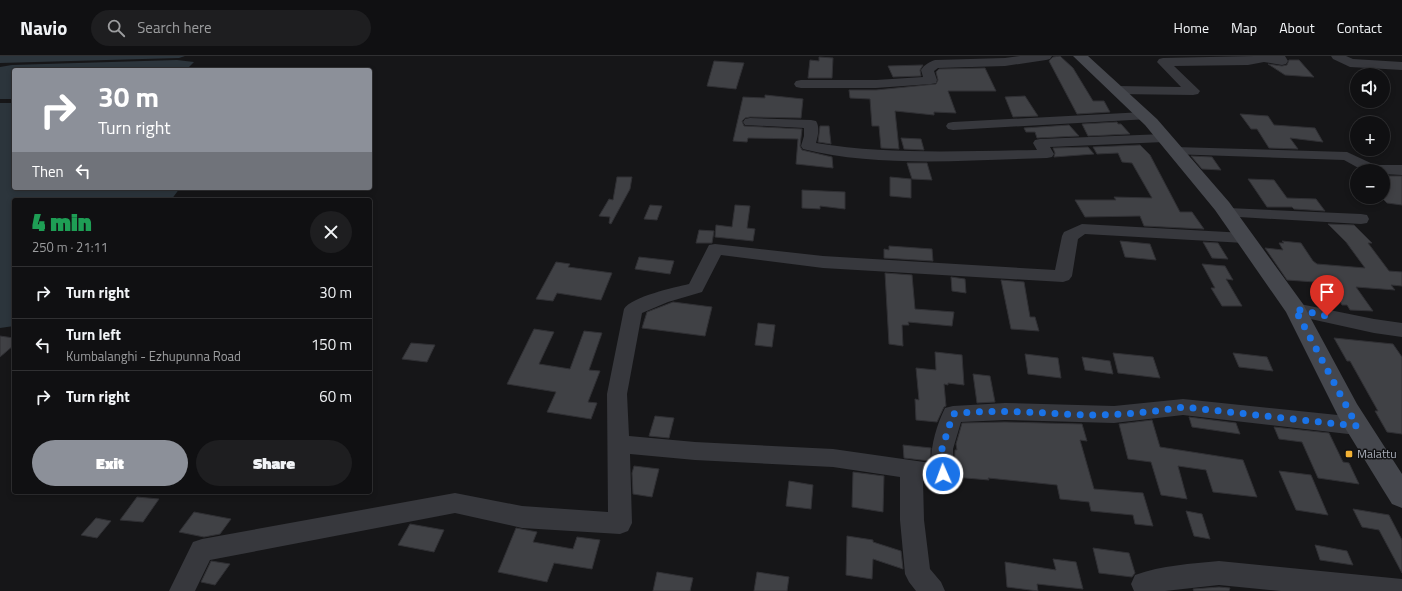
<!DOCTYPE html>
<meta charset="utf-8">
<style>
body{margin:0;font-family:"Titillium Web",sans-serif;background:#1e1e20;color:#f1f3f6;height:100vh;display:flex;flex-direction:column;font-size:15px;white-space:nowrap}
*{box-sizing:border-box;margin:0}
p{font-size:13px;color:#9c9d9f}
.icon{flex:none;width:22px;height:22px;fill:none;stroke:currentColor;stroke-width:2;stroke-linecap:round;stroke-linejoin:round}
.map{position:relative;flex:1;overflow:hidden}
.drawer{position:absolute;left:12px;top:142px;width:360px;height:296px;display:flex;flex-direction:column;background:#101012;border-radius:4px;box-shadow:0 2px 6px #0003,0 0 0 1px #303032}
.drawer>*{flex:none}
.hud{position:absolute;left:12px;top:12px;width:360px;height:122px;border-radius:4px;box-shadow:0 2px 6px #0003,0 0 0 1px #303032;background:#8c9099;color:#fff;overflow:hidden}
.controls{position:absolute;left:1350px;top:12px;display:grid;gap:8px}
.controls a{display:grid;place-items:center;width:40px;height:40px;border-radius:50%;background:#101012;box-shadow:0 2px 6px #0003,0 0 0 1px #303032;font-size:20px}
.pin{position:absolute;display:grid;place-items:center;width:34px;height:34px;color:#fff;margin:-41px -17px;border-radius:50% 50% 50% 0;rotate:-45deg;box-shadow:0 0 4px #0007}
.pin .icon{rotate:45deg}
.me{position:absolute;width:44px;margin:-22px;rotate:358deg;stroke-linejoin:round;filter:drop-shadow(0 0 3px #0008)}
.turn{display:flex;align-items:center;gap:14px;height:84px;padding:0 20px;font-size:18px}
.turn .icon{width:52px;height:52px;stroke-width:2.5}
.turn b{display:block;font-size:28px;line-height:34px}
.then{display:flex;align-items:center;height:38px;padding:0 20px;background:#0003;gap:8px;font-size:15px}
.round{display:grid;place-items:center;flex:none;width:42px;height:42px;border-radius:21px;background:#1e1e20}
.headline{display:flex;align-items:center;justify-content:space-between;height:68px;padding:0 20px}
h1{font-size:24px;font-weight:800;line-height:30px;color:#1e9e55}
.button{display:flex;gap:8px;margin-top:auto;padding:8px 20px}
.button a{flex:1;height:46px;border-radius:24px;background:#8c9099;color:#fff;font-size:16px;font-weight:800;line-height:46px;text-align:center}
.button a+a{background:#1e1e20;color:#f1f3f6}
ul{padding:0;list-style:none}
li{display:flex;align-items:center;gap:12px;height:52px;padding:0 20px;border-top:1px solid #303032}
li div{flex:1}
li b{display:block;font-size:15px}
li em{font-style:normal}
header{display:flex;align-items:center;gap:24px;box-sizing:border-box;height:56px;padding:0 20px;background:#101012;border-bottom:1px solid #303032}
header strong{font-size:19px}
nav{display:flex;gap:22px;margin-inline-start:auto;font-size:14px}
.search{width:280px;height:36px;background:#1e1e20;display:flex;align-items:center;gap:10px;box-sizing:border-box;padding:0 14px;border-radius:22px;color:#9c9d9f;font-size:15px}
.map>svg:first-child{display:block}
</style>
<header>
<strong>Navio</strong>
<div class="search"><svg class="icon" aria-label="search" viewBox="0 0 24 24"><circle cx="10" cy="10" r="6"/><path d="M15 15l6 6"/></svg>Search here</div>
<nav><a>Home</a><a>Map</a><a>About</a><a>Contact</a></nav>
</header>
<div class="map">
<svg width="1402" height="535" viewBox="0 0 1402 535">
<rect width="100%" height="100%" fill="#161618"/>
<path fill="#2c353c" d="M0,0H185L179,2L0,7Z
M177,4L194,6L186,14H14V43H0V11L12,9Z
M0,47H14V132H180L171,144H14V270L0,272Z"/>
<path fill="#404145" stroke="#303034" d="M1060,0L1073,12L1093,45H1104L1110,56L1077,58L1049,5L1053,1Z
M819,1L833,2L832,22H808L810,4L819,5Z
M1289,4H1299L1314,21L1285,19L1268,8L1282,10L1287,9Z
M714,5L744,7L736,33L707,30Z
M923,9L920,14L921,20L893,21L888,10Z
M985,12L996,35H948L956,57L934,56V59L895,55L899,93L881,92L879,70H872L870,43L850,42L849,34H876L936,28L938,24L936,16L939,13Z
M765,39L803,43L801,62L750,61L745,62L742,65L744,70L802,73L800,90L802,94L832,101L833,112L796,108L798,83L748,82L747,86L733,85L743,41L765,42Z
M1025,40L1038,60L1013,61L1005,41Z
M1240,58L1268,60L1274,69L1315,72L1323,86L1290,82L1298,93L1269,92L1257,73H1251Z
M1117,66L1118,68H1121L1130,78L1088,80L1082,68Z
M1069,69L1079,80L1037,82L1035,76H1026L1024,72Z
M820,70H829L831,88L818,86Z
M901,82L921,83L924,94L904,93Z
M1140,89L1150,99L1180,156H1192L1204,173L1144,170L1140,160L1085,161L1075,144H1116L1114,141L1152,142L1132,107L1122,106L1118,97L1097,98L1093,91Z
M1088,91L1094,98L1054,101L1055,97L1053,92Z
M1191,100L1212,101L1221,114L1202,113Z
M907,107H927L932,124L912,123Z
M1383,120H1402V149L1387,147L1383,143Z
M617,121H632L630,133L611,168L609,167L610,161L599,160L609,143L613,144Z
M890,121L911,123V142L890,140Z
M1248,123L1274,124L1287,142L1316,143L1325,155L1294,153L1292,151H1267Z
M802,134L845,136V153L820,150V153L802,152Z
M650,149L662,150L657,164L644,163Z
M735,149L750,150L747,172L755,173L753,185L715,181L716,169L732,171Z
M1328,168L1354,169L1372,187H1368L1389,215L1402,216V230L1391,229L1395,234L1356,231L1373,255L1350,254L1347,249H1342L1328,227L1287,224L1265,192L1283,194L1279,187H1284L1282,185L1301,187L1313,205L1317,208L1365,212L1346,186Z
M699,174L714,175L712,187H696Z
M1120,185L1150,188L1156,204L1125,201Z
M1203,186L1218,187L1228,203L1212,202Z
M889,190L932,193L933,205L884,202V193L889,194Z
M639,201L674,205L670,218L635,213Z
M556,206L570,208L568,211L612,217L601,244L557,237L553,245L536,243Z
M1202,208L1225,210L1233,224L1226,223L1242,250H1222L1211,232H1215Z
M885,217L912,219L915,253L954,256L952,270L908,266L909,269H902L903,290L889,288Z
M951,221L965,223L966,237L952,235Z
M1001,224L1024,226L1030,261H1035L1039,275L1011,273Z
M673,246L712,251L705,280L642,272L647,256Z
M758,267L775,269L772,291L755,289Z
M534,273L554,276L539,308L570,313L584,275L602,277L589,314L600,315L588,346L597,347L591,363L547,356L556,336L507,328Z
M0,280L14,282V289L0,301Z
M1334,282L1393,288L1402,301V378L1387,376L1375,355H1378L1350,305H1347Z
M411,287L435,289L427,306L402,303Z
M935,296L962,299L964,329L948,327V329L944,328L946,350L944,351L937,366L916,364L915,343L919,344L916,312L936,314Z
M1113,297L1153,301L1160,322L1118,317Z
M1233,297L1267,301L1273,315L1239,311Z
M1025,298L1058,302L1061,322L1028,318Z
M1082,301L1110,305L1113,318L1085,314Z
M973,318L990,320L995,346L977,347Z
M655,360L674,362L669,382L649,380Z
M1189,361L1236,367L1240,378L1192,371Z
M1152,364L1160,391L1243,404L1257,441L1213,436L1206,414L1178,410L1187,443L1161,439L1151,406L1128,403L1119,368Z
M1005,366L1082,368L1087,385L1080,384L1094,433L1143,437L1153,470L1135,468L1133,459L1091,455L1089,446L1060,443L1057,429L988,422L989,424L954,421L955,394H957L956,388L962,367Z
M1274,371L1329,377L1343,406L1349,407L1359,428L1318,422L1302,386L1279,383Z
M903,389L931,392L930,405L904,402Z
M634,410L659,413L652,441L633,438L632,417Z
M1279,415L1311,419L1328,459L1296,454Z
M853,416L884,420L883,456L852,451Z
M789,425L813,429L811,453L786,450Z
M137,441L159,443L143,466L120,464Z
M1353,453L1389,459L1402,484V517L1379,474L1362,471Z
M1186,455L1202,458L1210,483L1194,480Z
M194,456L231,463L220,478L204,481L179,476Z
M96,462L111,465L97,482L81,479Z
M410,468L444,474L434,496L398,489Z
M516,472L537,476L533,486L573,493L577,481L600,484L592,513L554,507L547,526L498,516Z
M847,480L873,484V486L901,495L903,513L873,503L872,523L846,519Z
M1315,489L1347,495L1353,509L1320,504Z
M1093,492L1129,497L1135,517L1132,521L1099,517Z
M1053,503L1076,506L1083,533L1037,528L1038,535L1007,531L1005,506L1056,514Z
M211,505L230,508L215,529L201,526Z
M657,516L693,522L690,535H653Z
M757,516L789,521L787,535H754Z
M1219,531L1230,532L1229,535H1194L1193,533Z"/>
<g fill="none" stroke-linecap="round" stroke-linejoin="round">
<path fill="#37383d" fill-rule="evenodd" d="M1020,0H1052L1050,3L1046,4L1005,10L938,12L934,15L937,24L936,27L931,28L876,32H801L796,31L794,28L796,25L801,24H876L923,21L921,14C924,9 929,6 935,4L1005,2Z
M1255,0H1285L1288,5L1286,8L1282,9L1264,6L1248,9L1174,10L1200,35L1198,38L1193,39L1117,38L1112,37L1110,34L1112,31L1117,30L1181,31L1157,6L1159,3L1163,2Z
M1331,0H1346L1353,3L1402,6V14L1350,11L1333,3Z
M1144,56L1149,57L1151,60L1149,63L953,74L948,73L946,70L948,67L953,66Z
M750,62L811,64L816,65C820,71 818,80 816,87C889,99 963,95 1037,94L1033,87L1035,84L1040,83L1164,78L1169,79L1171,82L1169,85L1164,86L1050,91L1054,98L1052,101L1047,102C970,104 877,112 803,93L801,90L804,80V72L745,69L743,66L745,63Z
M1175,91L1347,96L1375,109H1402V119L1383,118V115H1364L1344,104L1170,98L1168,95L1170,92Z
M1228,152L1361,158L1367,159L1369,163L1367,167L1361,168L1222,160L1220,157L1222,154Z
M1082,168L1245,177L1251,178L1253,182L1251,186L1245,187L1085,178L1078,183L1072,220L1069,224L1063,226L823,212L721,199L702,236L668,246L642,257L627,338L629,380L695,386L833,393L931,407C931,388 937,368 945,352L953,350L1005,347L1114,350L1183,343L1357,361L1365,364L1368,370L1365,376L1357,379L1183,359L1114,367L1005,364L961,366L953,393L954,418L951,425L943,428L923,425L924,464L930,513L941,526L945,535H916L909,526L905,518L900,464V421L833,411L695,404L630,398L632,467L628,475L620,478L522,472L455,457L210,504L195,535H169L193,486L202,483L455,437L522,450L608,456L607,338L624,253C631,241 675,231 689,228L709,189L715,188L823,200L1055,214L1062,180L1064,176Z
M1295,247L1374,263L1402,267V281L1374,277L1288,258L1286,253L1288,248Z
M1219,505L1402,523V535H1281L1219,529L1165,535H1134L1131,528L1135,519C1162,509 1191,508 1219,505Z"/>
<path fill="#45474d" fill-rule="evenodd" d="M1073,0H1088L1157,63L1229,146L1303,248L1357,348L1402,418V452L1392,448L1382,432L1339,362L1286,256L1215,154L1145,69Z"/>
</g>
<g fill="none" stroke-linecap="round" stroke-linejoin="round">
<path stroke="#1a73e8" stroke-width="7" stroke-dasharray="0 12.6" d="M943,418L942,393L953,358C999,352 1046,358 1091,359C1122,359 1153,356 1183,351L1357,370L1295,253L1327,260"/>
</g>
<rect fill="#f2b134" stroke="#111113" stroke-width="1.5" x="1345" y="394" width="8" height="8" rx="2"/>
<g text-anchor="middle" stroke-width="3" stroke-linejoin="round" paint-order="stroke">
<g font-size="12" fill="#a8adb8" stroke="#111113" text-anchor="start">
<text x="1357" y="402">Malattu</text>
</g>
</g>
</svg>
<div class="controls">
<a><svg class="icon" aria-label="sound" viewBox="0 0 24 24"><path d="M4 9h4l5-4v14l-5-4H4zM17 9q2 3 0 6"/></svg></a>
<a>+</a>
<a>−</a>
</div>
<div class="pin" style="left:1327px;top:260px;background:#d93025"><svg class="icon" aria-label="arrive" viewBox="0 0 24 24"><path d="M6 21V4h12l-3 4 3 4H6"/></svg></div>
<svg class="me" style="left:943px;top:418px" viewBox="-20 -20 40 40"><circle r="17" fill="#1a73e8" stroke="#fff" stroke-width="3"/><path d="M0-11L8 9 0 5-8 9z" fill="#fff"/></svg>
<div class="hud">
<div class="turn"><svg class="icon" aria-label="right" viewBox="0 0 24 24"><path d="M7 20v-9h11M14 6l5 5-5 5"/></svg><div><b>30 m</b>Turn right</div></div>
<div class="then">Then<svg class="icon" aria-label="left" viewBox="0 0 24 24"><path d="M17 20v-9H6M10 6l-5 5 5 5"/></svg></div>
</div>
<section class="drawer">
<div class="headline"><div><h1>4 min</h1><p>250 m · 21:11</p></div><a class="round"><svg class="icon" aria-label="close" viewBox="0 0 24 24"><path d="M6 6l12 12M18 6L6 18"/></svg></a></div>
<ul>
<li><svg class="icon" aria-label="right" viewBox="0 0 24 24"><path d="M7 20v-9h11M14 6l5 5-5 5"/></svg><div><b>Turn right</b></div><em>30 m</em></li>
<li><svg class="icon" aria-label="left" viewBox="0 0 24 24"><path d="M17 20v-9H6M10 6l-5 5 5 5"/></svg><div><b>Turn left</b><p>Kumbalanghi - Ezhupunna Road</p></div><em>150 m</em></li>
<li><svg class="icon" aria-label="right" viewBox="0 0 24 24"><path d="M7 20v-9h11M14 6l5 5-5 5"/></svg><div><b>Turn right</b></div><em>60 m</em></li>
</ul>
<div class="button"><a>Exit</a><a>Share</a></div>
</section>
</div>
